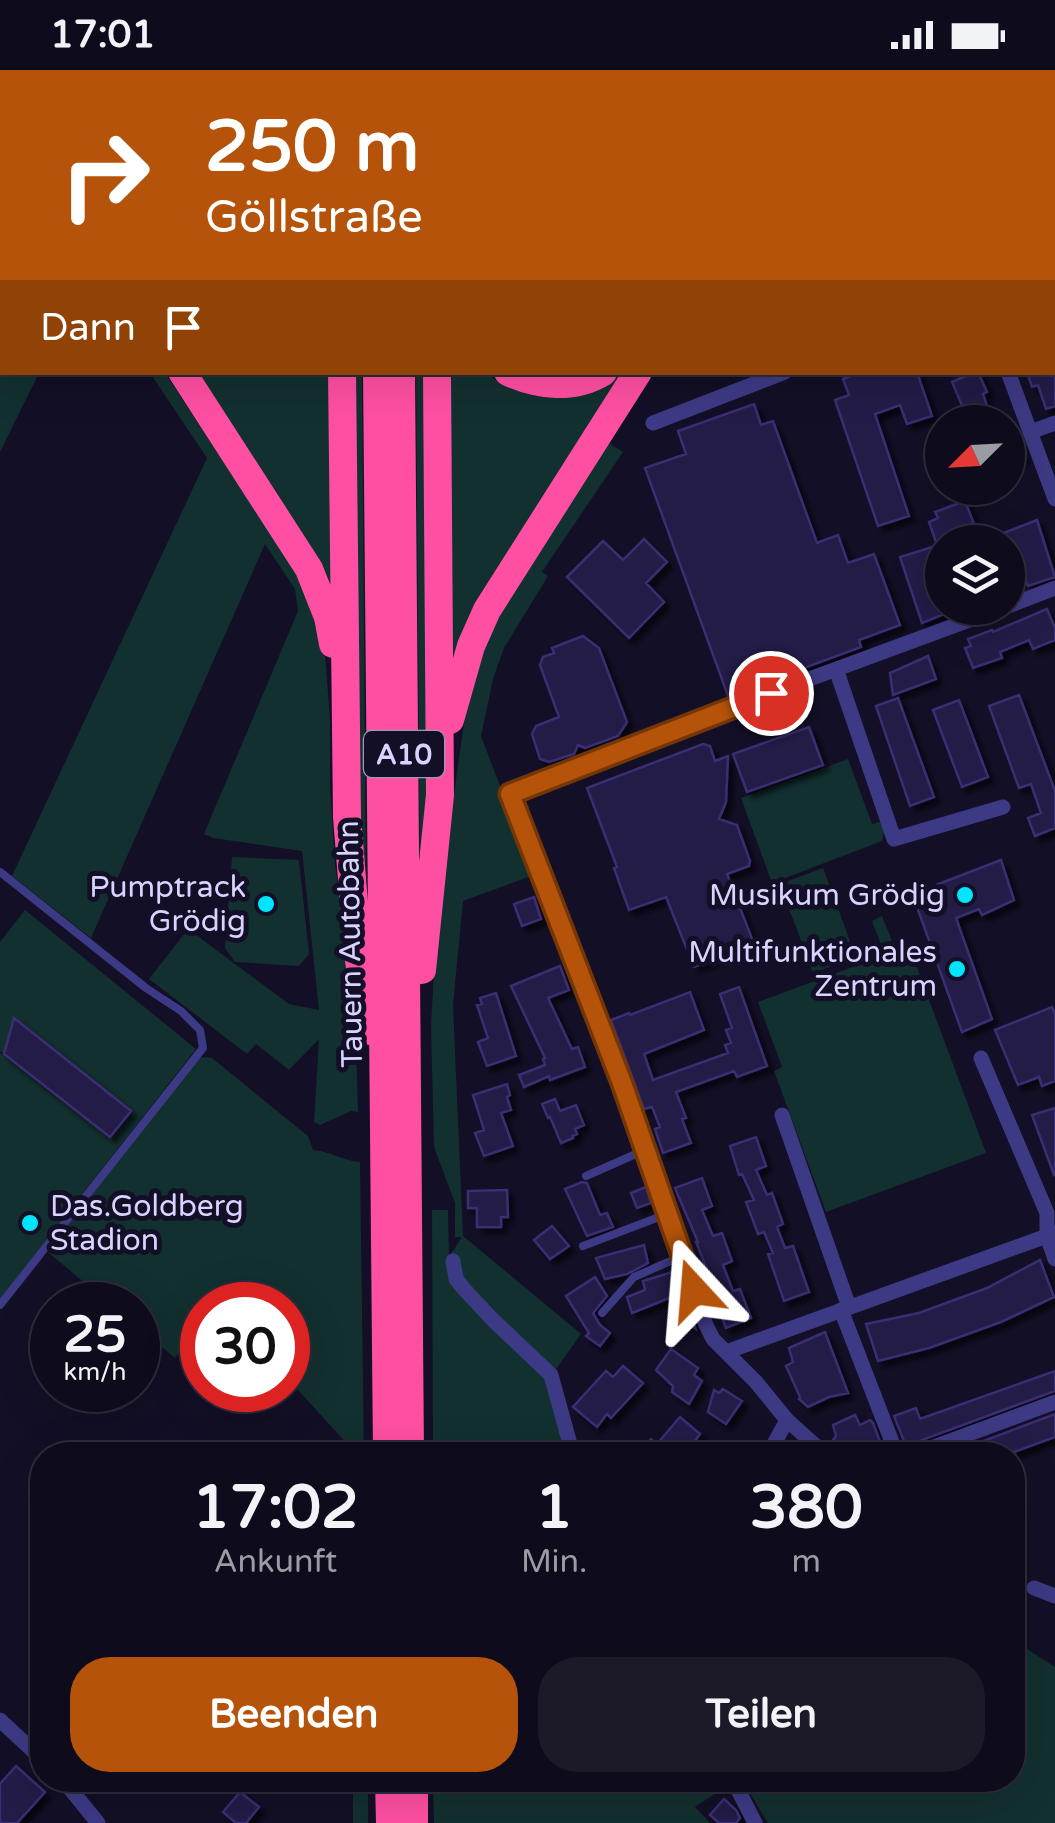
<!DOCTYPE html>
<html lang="de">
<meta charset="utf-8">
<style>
body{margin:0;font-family:"Varela Round",sans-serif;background:#1c1929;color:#f1f3f6;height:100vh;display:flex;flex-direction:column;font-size:38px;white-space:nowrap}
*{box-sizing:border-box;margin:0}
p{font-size:32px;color:#9b9ba3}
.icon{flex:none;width:55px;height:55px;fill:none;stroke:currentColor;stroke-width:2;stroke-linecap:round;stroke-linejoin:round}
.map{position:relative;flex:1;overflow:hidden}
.sheet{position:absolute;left:30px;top:1372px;width:995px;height:350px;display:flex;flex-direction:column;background:#0e0b1c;border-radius:40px;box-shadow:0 10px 40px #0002,0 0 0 2px #2e2b3b}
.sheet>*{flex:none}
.banner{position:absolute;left:0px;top:0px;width:1055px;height:305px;box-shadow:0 10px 40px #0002,0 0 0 2px #2e2b3b;background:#b45309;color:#fff;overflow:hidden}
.needle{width:65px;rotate:246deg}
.fabs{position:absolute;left:925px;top:335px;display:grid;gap:20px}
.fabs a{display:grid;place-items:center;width:100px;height:100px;border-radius:50%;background:#0e0b1c;box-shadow:0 10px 40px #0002,0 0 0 2px #2e2b3b;font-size:50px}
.speed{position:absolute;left:30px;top:1212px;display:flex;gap:20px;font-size:50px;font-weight:700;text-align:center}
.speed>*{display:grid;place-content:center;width:130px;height:130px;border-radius:50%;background:#0e0b1c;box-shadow:0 10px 40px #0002,0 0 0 2px #2e2b3b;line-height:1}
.speed small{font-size:25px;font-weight:400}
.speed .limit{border:15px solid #d22;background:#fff;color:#111}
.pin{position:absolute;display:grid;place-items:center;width:85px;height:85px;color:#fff;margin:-42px;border:5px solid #fff;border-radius:50%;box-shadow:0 2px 10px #0007}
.me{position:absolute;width:110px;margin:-55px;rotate:341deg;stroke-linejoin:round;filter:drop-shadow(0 0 8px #0008)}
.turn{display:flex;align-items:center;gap:35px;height:210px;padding:0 40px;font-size:45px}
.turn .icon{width:130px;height:130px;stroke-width:2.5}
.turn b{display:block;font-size:70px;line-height:85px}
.then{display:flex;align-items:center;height:95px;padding:0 40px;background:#0003;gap:20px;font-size:38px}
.eta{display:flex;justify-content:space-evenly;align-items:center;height:170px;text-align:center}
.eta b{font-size:60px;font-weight:700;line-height:70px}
.cta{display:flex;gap:20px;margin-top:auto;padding:20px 40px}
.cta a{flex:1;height:115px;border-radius:40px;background:#b45309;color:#fff;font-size:40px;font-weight:700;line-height:115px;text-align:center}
.cta a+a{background:#1c1929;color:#f1f3f6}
.status{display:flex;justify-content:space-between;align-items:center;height:70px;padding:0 50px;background:#0e0b1c;direction:ltr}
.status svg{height:28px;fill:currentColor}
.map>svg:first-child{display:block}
</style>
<div class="status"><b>17:01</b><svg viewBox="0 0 49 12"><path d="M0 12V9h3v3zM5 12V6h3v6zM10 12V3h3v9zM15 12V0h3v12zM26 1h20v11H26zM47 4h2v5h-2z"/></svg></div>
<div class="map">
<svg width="1055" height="1753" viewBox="0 0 1055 1753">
<defs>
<filter id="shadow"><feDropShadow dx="5.5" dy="5.5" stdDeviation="2.5" flood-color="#0009"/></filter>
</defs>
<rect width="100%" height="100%" fill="#130f26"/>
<path fill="#12302f" d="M34,0H327L328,2H34Z
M450,0H689L695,2H450Z
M2,152V302L39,303L0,382V157Z
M150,303H165L304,513L324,571L330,648V717L335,794L355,935L358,1042L351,1041L320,1055L314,1052L319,969L289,1000L256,974L247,984L149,909L188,859L289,934L319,940L302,781L213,768L204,764L298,541L295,519L265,474L91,868L12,806L207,388Z
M194,303H333L335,519L330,521Z
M348,303H362L366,811H355Z
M416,303H431L434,660L420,812Z
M445,303H487L501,314L535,326H565L595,315L617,303H627L449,633Z
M609,373L623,382L542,502L548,506L504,578L493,609L481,666L534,805L463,831L453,935L463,1166L581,1264L547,1312L569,1385H433L432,1140H448L449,1187L462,1167H455V1133L434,1077L431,956L435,882L450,752L464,653L475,604L485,573L506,533Z
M848,689L872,754L883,751L885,757L882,771L772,813L741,728Z
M232,787L299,790L309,884L299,896L235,892L225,878Z
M823,798L856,887L813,903L780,814Z
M25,840L196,979L0,1229V983L86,1050L0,981V872Z
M882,846L896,881L909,876L986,1083L826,1142L774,1001L782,997L758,932L885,885L872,851Z
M202,987L212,988L308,1066L313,1080C330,1081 343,1091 360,1092L364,1385H349V1376L288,1309V1235H202V1254L175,1288L138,1257V1235H111L48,1182L192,995Z
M1013,1570L1055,1597V1753H768L742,1710H1012Z
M353,1710H368V1753H353Z
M433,1710H736L695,1737L710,1753H434Z"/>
<path fill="#241b47" stroke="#3b2d73" stroke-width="2.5" filter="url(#shadow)" d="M861,302H917L932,346L907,354L900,335L875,344L909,446L878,456L835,330L849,325L843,309Z
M974,302H978L987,322L983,324L992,352H969L952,312Z
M1027,302H1055V336L1046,339L1038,315L1032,317Z
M754,334L761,355L773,351L817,473L838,465L848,493L874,484L900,555L859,570L861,577L728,626L645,398L686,384L678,361Z
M1017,374L1023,388L1008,394V378Z
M965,431L981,472L1037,450L1055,507L1028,516L1022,501L1008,506V472H936L929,452L938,448L935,442Z
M644,469L667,492L646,513L664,532L629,568L567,507L603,471L623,490Z
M942,474V545L922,553L900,487Z
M1047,539L1055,558V570L1033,579L1029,570L1000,582L1002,588L973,598L965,578L971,576L968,569L992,560L993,562Z
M583,566L599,578L627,652L618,666L585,678L578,675L574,684L549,692L540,689L532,664L536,656L559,647L540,595L543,587L554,583L552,578Z
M928,586L936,609L893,625L890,603Z
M1019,625L1055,721V758L1035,766L1028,748L1041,743L1031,714L1019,718L989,636Z
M898,628L934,727L910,736L876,636Z
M959,630L988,707L962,717L933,640Z
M809,657L823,695L747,722L733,684Z
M703,674L710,676L715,691L728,686L726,732L719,749L737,755L750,791L749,796L727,804L754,874L694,897L666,827L629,840L614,798L617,797L587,718Z
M1001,790L1014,830L982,845L979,839L956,848L992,949L962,962L917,837L914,838L910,825Z
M534,827L541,849L522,856L514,834Z
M560,896L569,920L548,928L572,979L578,977L585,997L550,1010L549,1006L524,1017L519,1005L545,995L543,989L545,988L511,916Z
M739,917L767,996L737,1007L734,1001L676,1022L686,1048L682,1049L691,1073L663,1083L655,1059L660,1057L652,1037L644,1039L611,950L629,943L630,945L690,922L704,960L644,984L653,1010L728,983L725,975L731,973L726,960L732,958L720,924Z
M496,923L516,986L487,996L478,972L488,968L477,935L482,934L480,928Z
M1052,937L1055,944V1011L1042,1016L1039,1007L1018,1015L995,960Z
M14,948L131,1041L110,1067L4,984Z
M507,1014L510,1025L507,1027L511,1040L501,1043L513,1076L484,1086L475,1063L484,1060L473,1025Z
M555,1029L560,1041L576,1035L584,1055L575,1059L577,1064L572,1066L573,1068L561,1073L550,1047L548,1048L542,1034Z
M1055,1038V1105H1054L1032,1045Z
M756,1067L766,1096L756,1100L767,1125L772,1123L783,1154L777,1157L785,1178L793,1176L809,1222L784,1231L768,1184L773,1183L764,1162L758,1164L746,1132L754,1130L742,1104L739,1105L730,1076Z
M702,1108L712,1136L702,1140L713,1166L722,1163L732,1191L723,1195L733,1221L740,1219L751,1248L726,1258L714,1228L718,1227L696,1172H698L675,1118Z
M582,1112L587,1113L600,1145L607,1143L613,1157L587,1166L565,1119Z
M646,1117L651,1133L637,1138L631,1123Z
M507,1120L508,1147H501V1157H477V1138H468V1121Z
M552,1156L569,1176L550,1189L534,1170Z
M644,1175L648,1193L627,1204L605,1209L596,1188Z
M1040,1190L1054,1227L1001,1252L929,1278L878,1291L866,1254L919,1243L987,1218Z
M672,1202L675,1211L678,1210L695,1258L687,1252L681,1254L672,1227L632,1243L627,1227L645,1220L643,1211Z
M595,1207L607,1226L593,1243L600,1255L610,1263L600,1276L586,1266L589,1263L566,1226Z
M825,1262L848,1323L829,1327L808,1337L799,1329L800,1327L786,1296L793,1292L789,1278Z
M671,1279L698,1298L694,1305L702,1311L689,1334L672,1322L673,1316L656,1300Z
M623,1296L643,1313L611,1348L607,1344L597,1357L573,1337L606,1301L613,1307Z
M1055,1301V1321L906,1376L894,1346L916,1338L920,1349Z
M723,1319L742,1331L726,1354L708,1342L714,1320L719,1323Z
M1055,1344V1367L1006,1385H985L981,1372Z
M855,1345L860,1355L870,1350L873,1353L885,1385H840L837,1383L830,1374L836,1366L833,1355Z
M680,1347L700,1364L692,1375L703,1385H638L651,1369L657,1374Z
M16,1696L45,1722L17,1753H0V1714Z
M240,1722L259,1737L246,1753H236L223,1742Z
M724,1729L736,1740L740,1748L736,1753H719L710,1745Z"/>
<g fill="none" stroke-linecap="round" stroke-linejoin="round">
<path stroke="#3d3a85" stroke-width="8" d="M1052,75H1055
M0,802L146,918L181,941L200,960L203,978L0,1235
M586,1106L645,1080
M583,1176L667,1144
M602,1243L634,1207L682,1186"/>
<path stroke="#3d3a85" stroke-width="15" d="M1024,2L1025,0
M1052,115L1055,122
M1052,204L1055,203
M1008,302L1055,429
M653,353L785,302
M1030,362L1055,353
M1008,536L1055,518
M836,599L894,769L1003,737
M981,988L1047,1143V1166L1055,1189
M782,1045L849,1237
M453,1191L456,1209L464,1219L492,1249L551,1305L573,1385
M841,1240L897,1385
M726,1282L1055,1163
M768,1385L787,1350
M826,1385L787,1350L756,1312L713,1269L706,1255L621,1013L510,725L682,656L1002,538
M912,1385L1055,1332
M1034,1518L1055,1526
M0,1650L42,1689
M63,1710L98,1753
M733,1710L755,1753"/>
<path stroke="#c25bff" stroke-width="22" d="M887,0L905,2
M1052,24H1055"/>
<path stroke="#ff4fa3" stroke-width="28" d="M340,0V2
M374,0V2
M399,0V2
M434,0V2
M703,0L706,2
M944,0L946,2
M26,2V0
M856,2L864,0
M0,24L2,28
M182,302L309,499L328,547L333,574
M342,302L347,747L358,883L369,961
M377,302L387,1385
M401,302L410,1385
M508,302C538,316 574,320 603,302
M450,650L471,576L487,540L638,302
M422,900L440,725L437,302
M389,1710L390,1753
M414,1710V1753"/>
</g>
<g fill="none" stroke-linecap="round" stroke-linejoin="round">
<g stroke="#753606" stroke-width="25">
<path id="route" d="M694,1220L622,1013L510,724L771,623"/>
</g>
<use href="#route" stroke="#b45309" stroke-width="18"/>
</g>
<g fill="#00e5ff" stroke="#130f26" stroke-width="4">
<circle cx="965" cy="825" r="10"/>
<circle cx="266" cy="834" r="10"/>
<circle cx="957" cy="899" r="10"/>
<circle cx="30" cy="1153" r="10"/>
</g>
<g text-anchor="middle" stroke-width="10" stroke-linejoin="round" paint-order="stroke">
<rect fill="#130f26" stroke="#9e99be" stroke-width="2.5" x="364" y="661" width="80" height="46" rx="8"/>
<g font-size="28" font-weight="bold" fill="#d9d4ff">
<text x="404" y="694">A10</text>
</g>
<g font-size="30" fill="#d9d4ff" stroke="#130f26" text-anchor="end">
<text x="246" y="827">Pumptrack<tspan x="246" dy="34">Grödig</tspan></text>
<text x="945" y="835">Musikum Grödig</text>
<text x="937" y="892">Multifunktionales<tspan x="937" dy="34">Zentrum</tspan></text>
<text x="50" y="1146" text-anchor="start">Das.Goldberg<tspan x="50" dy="34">Stadion</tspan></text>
</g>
<g font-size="30" fill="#d9d4ff" stroke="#130f26">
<text transform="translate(350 874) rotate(-91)" y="10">Tauern Autobahn</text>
</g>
</g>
</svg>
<div class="fabs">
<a><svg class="needle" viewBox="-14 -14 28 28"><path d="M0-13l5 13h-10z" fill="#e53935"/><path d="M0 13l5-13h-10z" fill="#9b9ba3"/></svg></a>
<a><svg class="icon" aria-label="layers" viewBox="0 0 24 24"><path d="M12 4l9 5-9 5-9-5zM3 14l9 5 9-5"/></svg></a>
</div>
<div class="speed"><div>25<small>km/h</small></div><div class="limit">30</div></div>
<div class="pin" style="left:771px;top:623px;background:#d93025"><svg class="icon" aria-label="arrive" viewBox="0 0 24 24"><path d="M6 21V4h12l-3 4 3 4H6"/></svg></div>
<svg class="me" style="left:694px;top:1220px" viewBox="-20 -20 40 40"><path d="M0-17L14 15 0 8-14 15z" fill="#b45309" stroke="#fff" stroke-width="4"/></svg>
<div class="banner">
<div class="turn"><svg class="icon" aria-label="right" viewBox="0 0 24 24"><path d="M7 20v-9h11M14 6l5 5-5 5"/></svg><div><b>250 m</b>Göllstraße</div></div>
<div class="then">Dann<svg class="icon" aria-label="arrive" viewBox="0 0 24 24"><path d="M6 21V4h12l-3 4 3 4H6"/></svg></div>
</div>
<section class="sheet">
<div class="eta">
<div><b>17:02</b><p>Ankunft</p></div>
<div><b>1</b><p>Min.</p></div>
<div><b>380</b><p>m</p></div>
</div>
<div class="cta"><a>Beenden</a><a>Teilen</a></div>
</section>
</div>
